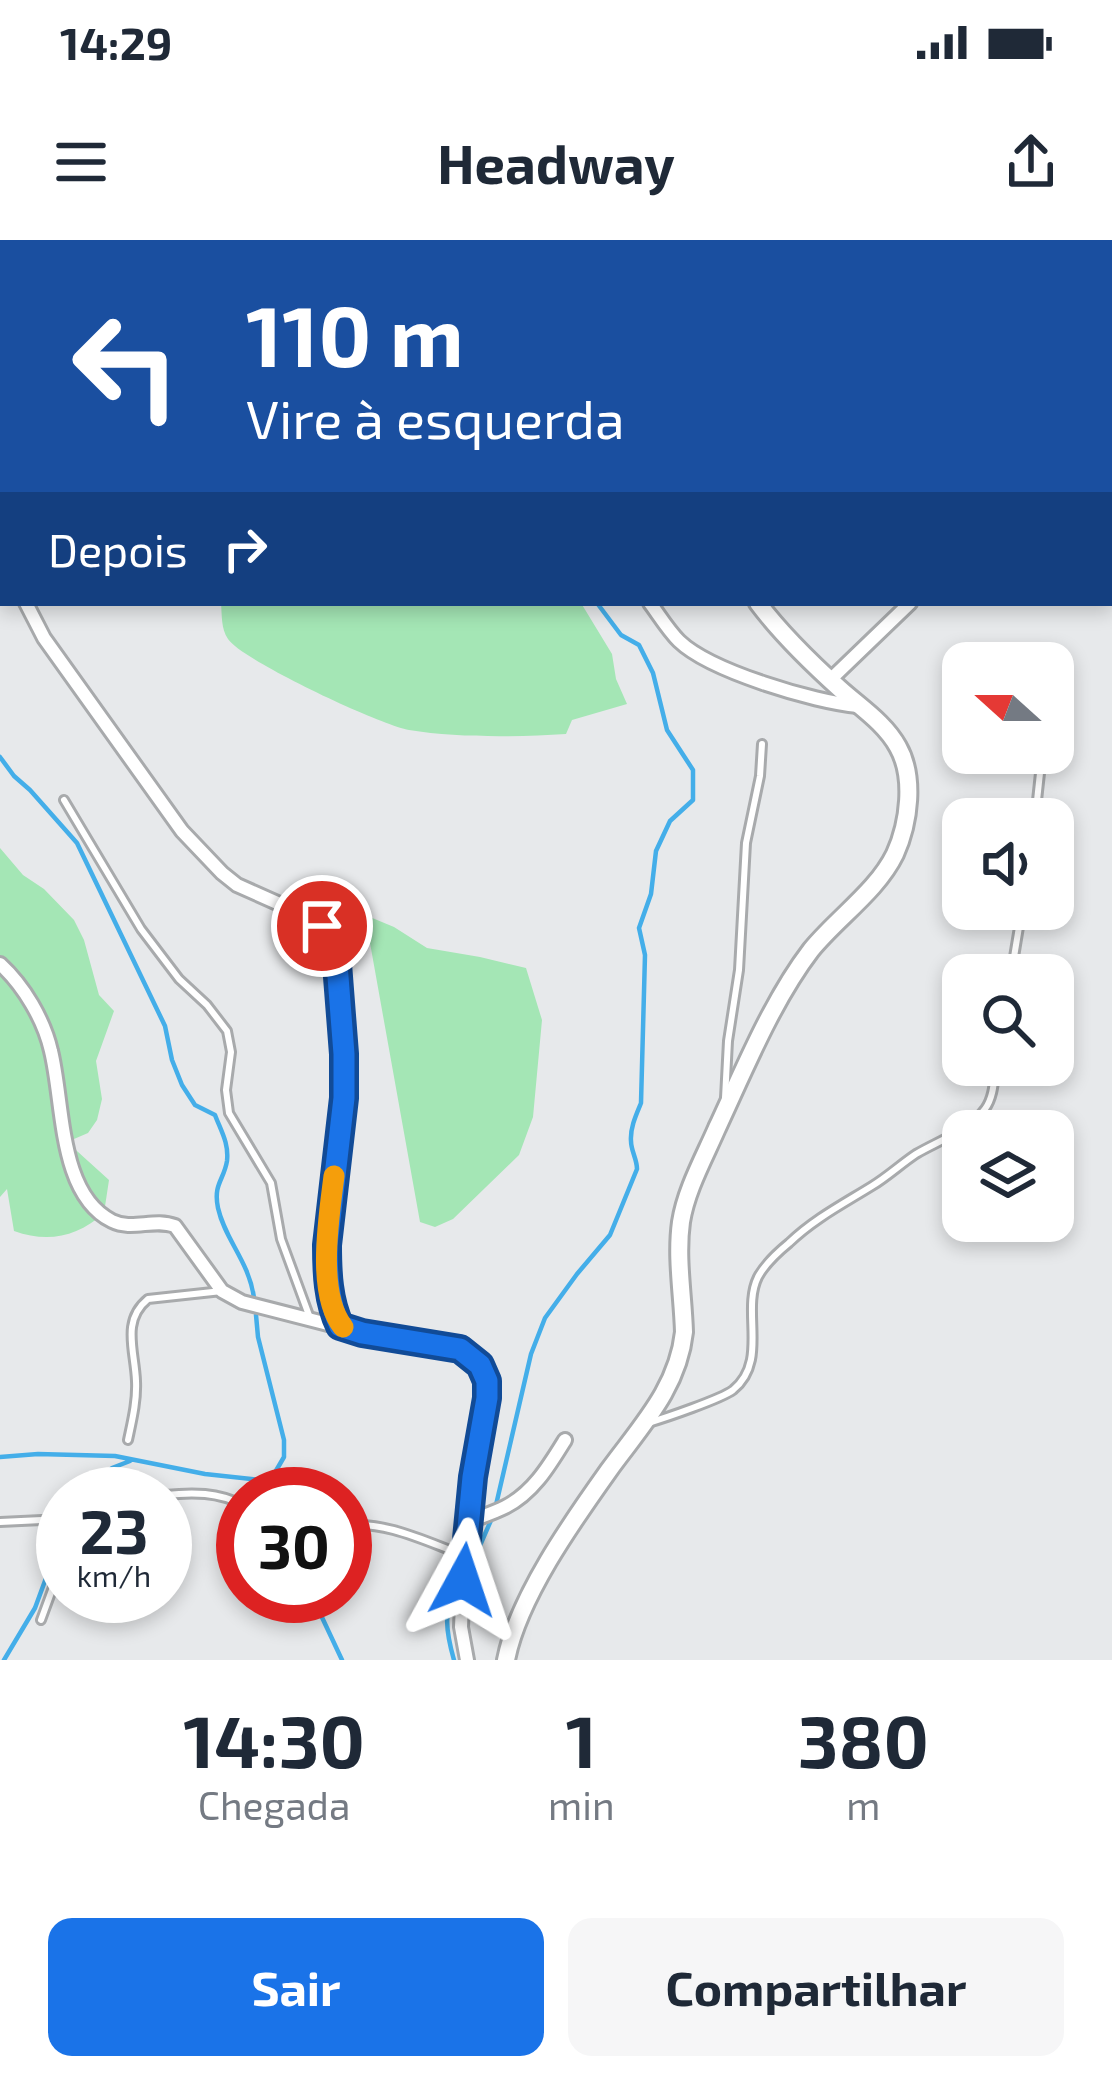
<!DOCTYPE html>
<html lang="pt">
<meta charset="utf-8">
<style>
body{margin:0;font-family:"Exo 2",sans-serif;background:#f6f6f7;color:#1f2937;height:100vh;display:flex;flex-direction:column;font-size:45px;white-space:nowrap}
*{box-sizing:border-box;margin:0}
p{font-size:39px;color:#747a83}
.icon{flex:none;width:66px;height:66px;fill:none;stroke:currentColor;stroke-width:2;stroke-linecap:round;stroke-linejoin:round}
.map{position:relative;height:1420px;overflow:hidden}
.side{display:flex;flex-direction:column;background:#fff;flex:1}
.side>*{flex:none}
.guide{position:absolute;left:0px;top:0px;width:1113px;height:366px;box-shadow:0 6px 18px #0003;background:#1a4fa0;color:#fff;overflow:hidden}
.needle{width:78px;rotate:291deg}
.tools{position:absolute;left:942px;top:402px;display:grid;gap:24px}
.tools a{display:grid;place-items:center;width:132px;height:132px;border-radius:24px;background:#fff;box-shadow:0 6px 18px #0003;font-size:60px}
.speed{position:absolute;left:36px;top:1227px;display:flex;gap:24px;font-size:60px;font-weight:700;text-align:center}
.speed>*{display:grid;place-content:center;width:156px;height:156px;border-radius:50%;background:#fff;box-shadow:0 6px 18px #0003;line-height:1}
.speed small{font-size:30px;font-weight:400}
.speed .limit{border:18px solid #d22;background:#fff;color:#111}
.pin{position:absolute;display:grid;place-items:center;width:102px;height:102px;color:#fff;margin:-51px;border:6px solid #fff;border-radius:50%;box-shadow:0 3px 12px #0007}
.me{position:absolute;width:132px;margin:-66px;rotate:5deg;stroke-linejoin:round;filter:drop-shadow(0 0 9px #0008)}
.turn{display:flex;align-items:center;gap:42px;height:252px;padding:0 48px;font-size:54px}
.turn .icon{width:156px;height:156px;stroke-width:2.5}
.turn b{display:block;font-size:84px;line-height:102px}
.then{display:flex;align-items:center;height:114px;padding:0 48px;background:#0003;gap:24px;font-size:45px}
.eta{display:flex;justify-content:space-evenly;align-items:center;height:204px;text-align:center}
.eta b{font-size:72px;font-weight:700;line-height:84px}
.action{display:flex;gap:24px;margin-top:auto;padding:24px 48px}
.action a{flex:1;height:138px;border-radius:24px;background:#1a73e8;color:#fff;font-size:48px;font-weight:700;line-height:138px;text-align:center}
.action a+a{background:#f6f6f7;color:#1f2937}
.status{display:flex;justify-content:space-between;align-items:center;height:84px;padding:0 60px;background:#fff;direction:ltr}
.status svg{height:33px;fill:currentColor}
header{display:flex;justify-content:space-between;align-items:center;height:156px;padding:0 48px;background:#fff;font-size:54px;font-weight:700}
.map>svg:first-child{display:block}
</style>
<div class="status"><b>14:29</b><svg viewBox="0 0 49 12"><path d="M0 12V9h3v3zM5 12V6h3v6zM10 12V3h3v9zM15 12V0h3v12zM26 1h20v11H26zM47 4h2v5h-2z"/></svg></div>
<header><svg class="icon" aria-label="menu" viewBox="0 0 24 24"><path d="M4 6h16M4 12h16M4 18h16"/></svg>Headway<svg class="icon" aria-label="share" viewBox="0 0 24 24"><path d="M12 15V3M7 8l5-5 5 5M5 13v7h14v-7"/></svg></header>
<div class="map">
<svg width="1112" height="1420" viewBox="0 0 1112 1420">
<rect width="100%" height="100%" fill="#e7e9eb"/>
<path fill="#a4e6b5" d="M221,363H581L612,414L616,439L627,464L572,480L566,494C517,497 458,498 409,490C380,485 243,421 228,399C221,389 222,375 221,363Z
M0,608L23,635L44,649L74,680L84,700L99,755L114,771L96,821L102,859L97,880L88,893L67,902L109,940L104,973C77,997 48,1003 14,991L7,949L0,957Z
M365,675L394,687L427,708L480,717L526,728L542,780L533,877L519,915L453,979L435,987L420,982Z"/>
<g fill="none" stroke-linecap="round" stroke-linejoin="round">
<path stroke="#44aee9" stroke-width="4.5" d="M434,0L436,3
M1110,92H1112
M0,517L14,536L30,550L77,603L165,786L172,820L182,845L195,865L215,875C221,891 229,903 227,921C224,940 213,944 218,968C225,1000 249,1021 254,1058
M256,1075L258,1097L284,1200V1217L270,1241L272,1254
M0,1217L38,1214L115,1216L205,1234L270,1241
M88,1254L112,1228L130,1221
M496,1265L531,1114L545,1078L577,1034L610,995L637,929C637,919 631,911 631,901C630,888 636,875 641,863L645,715L639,688L651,654L656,611L670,581L693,560V530L667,490L653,433L639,405L621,395L597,363
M478,1310L492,1278
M312,1356L342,1420
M4,1420L35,1368L63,1292
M454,1420C442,1378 448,1371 455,1330"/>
<g stroke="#a8aaac" stroke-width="12">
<path id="lane" d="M1110,198L1112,199
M64,560L141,689L179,739L207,765L227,791L231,812L226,850L229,873L271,943L281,999L310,1078
M1035,579L1040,533
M1011,735L1022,669
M725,858L728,801L739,730L746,603L760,536L762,504
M648,1183C665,1178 721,1159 733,1150C769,1121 741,1071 758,1037C765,1024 778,1012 789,1003C814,979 843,964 872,946C887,937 901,924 916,914C938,901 970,890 985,869C994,857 994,839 996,825
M128,1200C132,1181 137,1161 136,1141C135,1111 121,1081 148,1059L222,1051
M165,1255C193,1252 218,1252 243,1265
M0,1282L63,1279
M345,1286C384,1280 427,1302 463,1315
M41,1380L63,1320"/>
</g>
<g stroke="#a8aaac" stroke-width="18">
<path id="street" d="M670,3L671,0
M1110,221H1112
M1110,243H1112
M0,276L3,282
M26,363L44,398L182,591L222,633L237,645L311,678L322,686L331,698L339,729L344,858L330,975L327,1028L334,1073L340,1086
M650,363C659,375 668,390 679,401C710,431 814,462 858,466
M830,440L910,363
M0,724C24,746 44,780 51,811C64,863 58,954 112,981C132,991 154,978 175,986L222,1051L242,1062L363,1093L460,1109L480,1125L487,1140V1158L473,1237L464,1316L461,1387L467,1420
M468,1282C480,1277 493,1273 505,1267C533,1253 549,1226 565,1200"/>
</g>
<g stroke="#a8aaac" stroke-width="22">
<path id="secondary" d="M738,3L740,0
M506,1420C518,1358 572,1282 609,1230C641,1186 678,1148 684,1092C683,1056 676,1018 681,982C686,950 704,918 717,888C744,830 772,761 811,710C837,678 877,651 895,614C909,583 915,537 898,507C885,483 860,467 840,449C810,422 782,395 758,363"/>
</g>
<use href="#lane" stroke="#fff" stroke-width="6"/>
<use href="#street" stroke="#fff" stroke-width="12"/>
<use href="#secondary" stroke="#fff" stroke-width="16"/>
</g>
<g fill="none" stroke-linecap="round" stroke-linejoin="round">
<g stroke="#114b97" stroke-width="30">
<path id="route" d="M322,686L336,711L344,814V858L327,1005C327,1032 328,1061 340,1086L362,1093L460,1109L480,1125L487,1141V1158L473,1237L463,1340"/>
</g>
<use href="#route" stroke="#1a73e8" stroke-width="21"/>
<path stroke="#f59e0b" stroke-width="21" d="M334,936C329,977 316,1053 343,1087"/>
</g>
</svg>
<div class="tools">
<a><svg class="needle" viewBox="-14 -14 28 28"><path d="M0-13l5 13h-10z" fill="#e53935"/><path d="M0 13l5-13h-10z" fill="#747a83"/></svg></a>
<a><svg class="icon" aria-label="sound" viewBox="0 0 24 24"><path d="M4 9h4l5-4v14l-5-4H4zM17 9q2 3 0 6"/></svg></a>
<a><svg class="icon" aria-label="search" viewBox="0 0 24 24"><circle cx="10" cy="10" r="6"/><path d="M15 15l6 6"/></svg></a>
<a><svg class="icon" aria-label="layers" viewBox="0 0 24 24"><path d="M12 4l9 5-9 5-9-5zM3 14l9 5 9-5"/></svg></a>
</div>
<div class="speed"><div>23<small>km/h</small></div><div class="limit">30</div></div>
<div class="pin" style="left:322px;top:686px;background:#d93025"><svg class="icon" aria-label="arrive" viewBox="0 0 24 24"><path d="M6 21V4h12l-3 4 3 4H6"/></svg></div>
<svg class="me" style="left:463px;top:1340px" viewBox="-20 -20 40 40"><path d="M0-17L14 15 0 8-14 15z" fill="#1a73e8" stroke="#fff" stroke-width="4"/></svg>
<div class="guide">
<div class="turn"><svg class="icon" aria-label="left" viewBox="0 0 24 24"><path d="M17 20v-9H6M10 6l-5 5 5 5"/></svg><div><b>110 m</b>Vire à esquerda</div></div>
<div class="then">Depois<svg class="icon" aria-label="right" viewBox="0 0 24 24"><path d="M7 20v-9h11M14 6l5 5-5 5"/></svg></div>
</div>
</div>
<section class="side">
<div class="eta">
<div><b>14:30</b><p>Chegada</p></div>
<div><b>1</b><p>min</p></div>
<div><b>380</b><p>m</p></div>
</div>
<div class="action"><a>Sair</a><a>Compartilhar</a></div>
</section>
